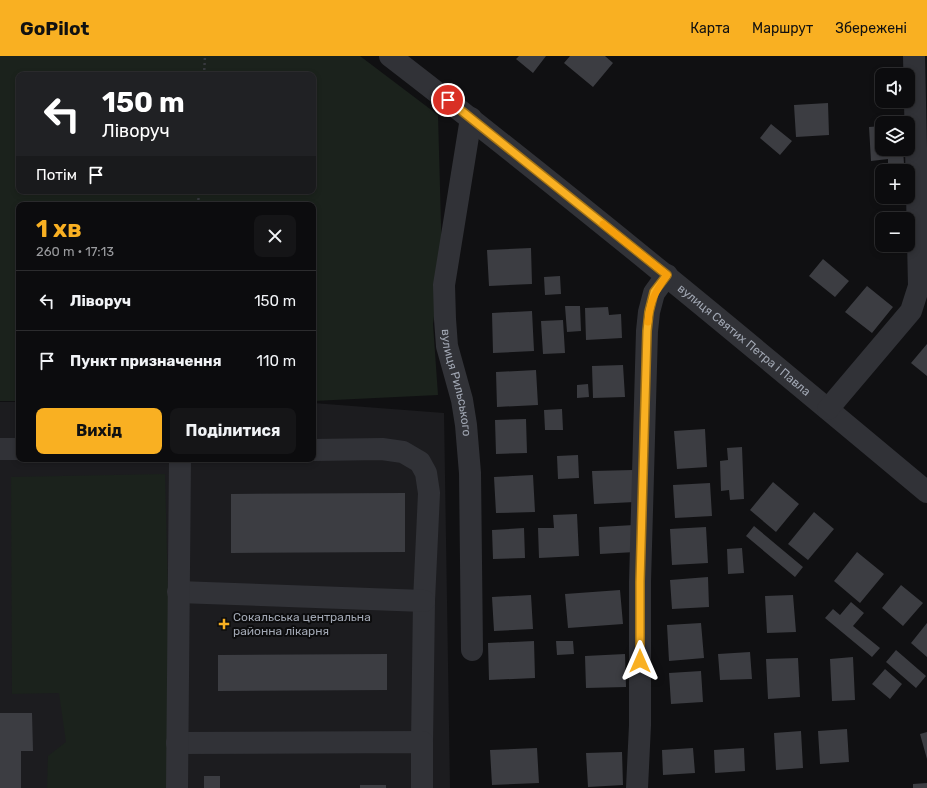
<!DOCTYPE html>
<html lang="uk">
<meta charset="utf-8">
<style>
body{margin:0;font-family:Rubik,sans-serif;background:#151517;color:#f1f3f6;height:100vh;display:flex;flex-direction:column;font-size:15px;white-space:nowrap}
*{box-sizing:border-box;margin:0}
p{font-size:13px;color:#9a9b9e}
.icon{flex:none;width:22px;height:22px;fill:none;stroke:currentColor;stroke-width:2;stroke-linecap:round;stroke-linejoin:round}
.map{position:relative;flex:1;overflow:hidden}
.details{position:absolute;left:16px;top:146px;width:300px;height:260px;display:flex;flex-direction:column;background:#0c0c0e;border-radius:8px;box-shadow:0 2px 6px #0003,0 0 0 1px #2c2c2e}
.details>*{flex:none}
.guide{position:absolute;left:16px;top:16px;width:300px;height:122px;border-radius:8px;box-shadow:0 2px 6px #0003,0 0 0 1px #2c2c2e;background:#202124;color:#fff;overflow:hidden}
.controls{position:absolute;left:875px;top:12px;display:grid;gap:8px}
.controls a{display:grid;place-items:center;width:40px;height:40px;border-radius:8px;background:#0c0c0e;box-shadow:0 2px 6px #0003,0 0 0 1px #2c2c2e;font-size:20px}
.pin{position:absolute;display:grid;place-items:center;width:34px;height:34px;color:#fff;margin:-17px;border:2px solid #fff;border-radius:50%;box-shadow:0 1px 4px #0007}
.me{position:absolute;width:44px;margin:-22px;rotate:0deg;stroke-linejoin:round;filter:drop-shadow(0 0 3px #0008)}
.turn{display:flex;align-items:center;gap:14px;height:84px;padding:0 20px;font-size:18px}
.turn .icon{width:52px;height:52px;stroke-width:2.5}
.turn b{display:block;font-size:28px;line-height:34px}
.then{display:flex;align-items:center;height:38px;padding:0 20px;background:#0003;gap:8px;font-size:15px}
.round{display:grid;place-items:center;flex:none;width:42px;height:42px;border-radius:8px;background:#151517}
.headline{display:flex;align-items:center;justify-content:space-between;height:68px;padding:0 20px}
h1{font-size:24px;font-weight:700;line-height:30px;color:#f9b022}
.button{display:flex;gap:8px;margin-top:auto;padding:8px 20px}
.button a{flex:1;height:46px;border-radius:8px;background:#f9b022;color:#111;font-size:16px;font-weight:700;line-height:46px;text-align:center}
.button a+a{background:#151517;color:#f1f3f6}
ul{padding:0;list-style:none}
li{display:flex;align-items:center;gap:12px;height:60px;padding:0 20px;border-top:1px solid #2c2c2e}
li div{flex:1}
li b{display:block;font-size:15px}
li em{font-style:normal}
header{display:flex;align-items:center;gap:24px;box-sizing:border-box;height:56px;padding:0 20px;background:#f9b022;color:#111}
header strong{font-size:19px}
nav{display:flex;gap:22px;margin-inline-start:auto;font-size:14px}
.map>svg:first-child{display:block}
</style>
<header>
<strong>GoPilot</strong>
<nav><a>Карта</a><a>Маршрут</a><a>Збережені</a></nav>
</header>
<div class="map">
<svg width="927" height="732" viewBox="0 0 927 732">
<rect width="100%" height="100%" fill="#101012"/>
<path fill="#1c1c1f" d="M0,346H19V403H313V347L444,357L450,732H0Z"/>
<path fill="#1b221c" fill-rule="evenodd" d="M0,0H360L438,59L442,204L433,268L438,339L313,345V149H19V345H0ZM19,19H313V135H19Z
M165,418L171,656L170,732H47L48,700L66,686L59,637L12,638L11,421Z"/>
<path fill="#3c3d42" d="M519,0H546L533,17L516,3Z
M570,0H605L613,7L593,31L564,7Z
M828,47L829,79L796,81L794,49Z
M771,68L792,85L780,99L760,82Z
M882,70V93H903L904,108L888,109V103L871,105L869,71Z
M531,192L532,228L489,230L487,194Z
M823,203L849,225L835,241L809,220Z
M560,220L561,238L545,239L544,221Z
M867,230L893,251L872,277L845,256Z
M565,250H580L581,275L567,276Z
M608,251L609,259L621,258L622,282L586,284L585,252Z
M532,255L534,295L493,297L492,257Z
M563,264L565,297L543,298L541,265Z
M927,288V320L911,307Z
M623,309L625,341L593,342L592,310Z
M536,314L538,349L497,351L496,316Z
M588,328L589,341L577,342V329Z
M562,353L563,374H545L544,354Z
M526,363L527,397L496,398L495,364Z
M705,373L707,411L677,413L674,375Z
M742,391L744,443L730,444L729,434L721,435L720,405L728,404L727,392Z
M578,399L579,422L558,423L557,400Z
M633,414L635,446L594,448L592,415Z
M533,419L535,456L496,457L494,421Z
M773,426L799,448L776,476L750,454Z
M710,427L712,460L675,462L673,429Z
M405,437V496L231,497V438Z
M814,456L834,473L808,504L788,488Z
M577,458L579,500L539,502L538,472H554L553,459Z
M634,469L635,496L600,498L599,471Z
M754,470L803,511L795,521L746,480Z
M706,471L708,507L672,509L670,473Z
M524,472L525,502L493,503L492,474Z
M742,492L744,517L728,518L727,493Z
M857,496L884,518L860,547L834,525Z
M708,521L709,551L672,553L670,524Z
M901,529L923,547L903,570L882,552Z
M620,534L623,568L568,572L565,538Z
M531,539L533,573L494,575L492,541Z
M793,539L796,576L767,577L765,540Z
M851,546L864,557L853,570L880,592L872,601L825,562L833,553L840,559Z
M701,567L704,602L669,605L667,569Z
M927,567V601L911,587Z
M534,585L535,622L489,624L488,587Z
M556,585H573L574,598L557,599Z
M896,594L926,620L916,632L886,606Z
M750,596L752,623L720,624L718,598Z
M387,598V634L218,635V599Z
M625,598L626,631L586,632L585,600Z
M853,601L855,644L832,645L830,603Z
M798,602L800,641L768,643L766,603Z
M885,613L902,628L890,643L872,628Z
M701,615L703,646L671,648L669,617Z
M0,657H32L33,695H21V732H0Z
M847,673L849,706L820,708L818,675Z
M801,675L803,712L776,714L774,677Z
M927,676V703L920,678Z
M537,692L539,727L492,729L490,694Z
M693,692L695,717L663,719L662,694Z
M744,692L745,715L715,717L714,694Z
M622,696L623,729L588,731L586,697Z
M204,720H220V732H204Z
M927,727V732H913V728Z
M360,729H386V732H360Z"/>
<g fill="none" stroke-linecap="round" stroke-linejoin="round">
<path stroke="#37393e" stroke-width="2.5" stroke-dasharray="2 3" stroke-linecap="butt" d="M204,19L205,0
M198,149L199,135"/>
<g stroke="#313237" stroke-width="22">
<path id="s1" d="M390,0C573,141 750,288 927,436"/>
<path id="s2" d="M471,62L444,229L445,263L447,290L462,344L466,369L470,417L472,594"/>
<path d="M828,353L911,255L919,230L914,0"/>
<path d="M0,393H19"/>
<path d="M313,394L382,393L403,396L420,406L426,417L429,437L424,545L422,686"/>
<path d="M178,536L424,545"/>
<path d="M177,687L422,686V732"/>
<path d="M177,732L180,403"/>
<path d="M637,732L640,669V526L647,275L649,256L654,237L667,219"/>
</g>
</g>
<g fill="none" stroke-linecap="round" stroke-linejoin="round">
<g stroke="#a27216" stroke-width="10">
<path id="route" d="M448,44L667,219L654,236L649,256L647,275L640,526V605"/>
</g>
<use href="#route" stroke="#f9b022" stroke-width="7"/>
<path stroke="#f59e0b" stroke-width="7" d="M603,168L667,219C655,236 650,245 648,266"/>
</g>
<path fill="#f9b022" stroke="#0c0c0d" stroke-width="1.5" d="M222 562h4v4h4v4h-4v4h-4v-4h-4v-4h4z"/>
<g text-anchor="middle" stroke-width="4" stroke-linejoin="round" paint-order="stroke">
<g font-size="12" fill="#a1a7b3" stroke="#0c0c0d">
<text dy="4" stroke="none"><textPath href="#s1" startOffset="454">вулиця Святих Петра і Павла</textPath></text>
<text dy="4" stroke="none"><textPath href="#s2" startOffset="268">вулиця Рильського</textPath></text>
</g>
<g font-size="12" fill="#a1a7b3" stroke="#0c0c0d" text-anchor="start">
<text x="233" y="565">Сокальська центральна<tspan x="233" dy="14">районна лікарня</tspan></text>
</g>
</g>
</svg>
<div class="controls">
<a><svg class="icon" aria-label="sound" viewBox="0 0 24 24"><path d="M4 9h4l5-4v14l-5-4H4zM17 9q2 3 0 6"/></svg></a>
<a><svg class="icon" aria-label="layers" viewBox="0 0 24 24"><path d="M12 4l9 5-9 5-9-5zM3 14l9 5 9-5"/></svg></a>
<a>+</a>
<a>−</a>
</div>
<div class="pin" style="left:448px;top:44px;background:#d93025"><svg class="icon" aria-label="arrive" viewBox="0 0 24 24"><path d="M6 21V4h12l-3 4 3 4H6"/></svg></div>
<svg class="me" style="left:640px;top:605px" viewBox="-20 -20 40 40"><path d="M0-17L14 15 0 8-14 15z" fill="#f9b022" stroke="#fff" stroke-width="4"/></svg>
<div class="guide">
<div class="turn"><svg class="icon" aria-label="left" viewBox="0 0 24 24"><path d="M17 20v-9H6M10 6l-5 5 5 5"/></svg><div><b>150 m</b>Ліворуч</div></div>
<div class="then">Потім<svg class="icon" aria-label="arrive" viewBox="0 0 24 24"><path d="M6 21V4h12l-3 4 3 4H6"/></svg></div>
</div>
<section class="details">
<div class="headline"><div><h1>1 хв</h1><p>260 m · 17:13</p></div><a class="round"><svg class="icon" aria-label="close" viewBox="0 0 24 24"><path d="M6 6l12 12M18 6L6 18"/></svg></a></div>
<ul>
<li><svg class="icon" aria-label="left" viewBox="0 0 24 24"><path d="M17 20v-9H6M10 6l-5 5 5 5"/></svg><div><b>Ліворуч</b></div><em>150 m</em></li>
<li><svg class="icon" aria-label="arrive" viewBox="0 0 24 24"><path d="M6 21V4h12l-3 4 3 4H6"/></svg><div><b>Пункт призначення</b></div><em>110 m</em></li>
</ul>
<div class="button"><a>Вихід</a><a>Поділитися</a></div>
</section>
</div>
